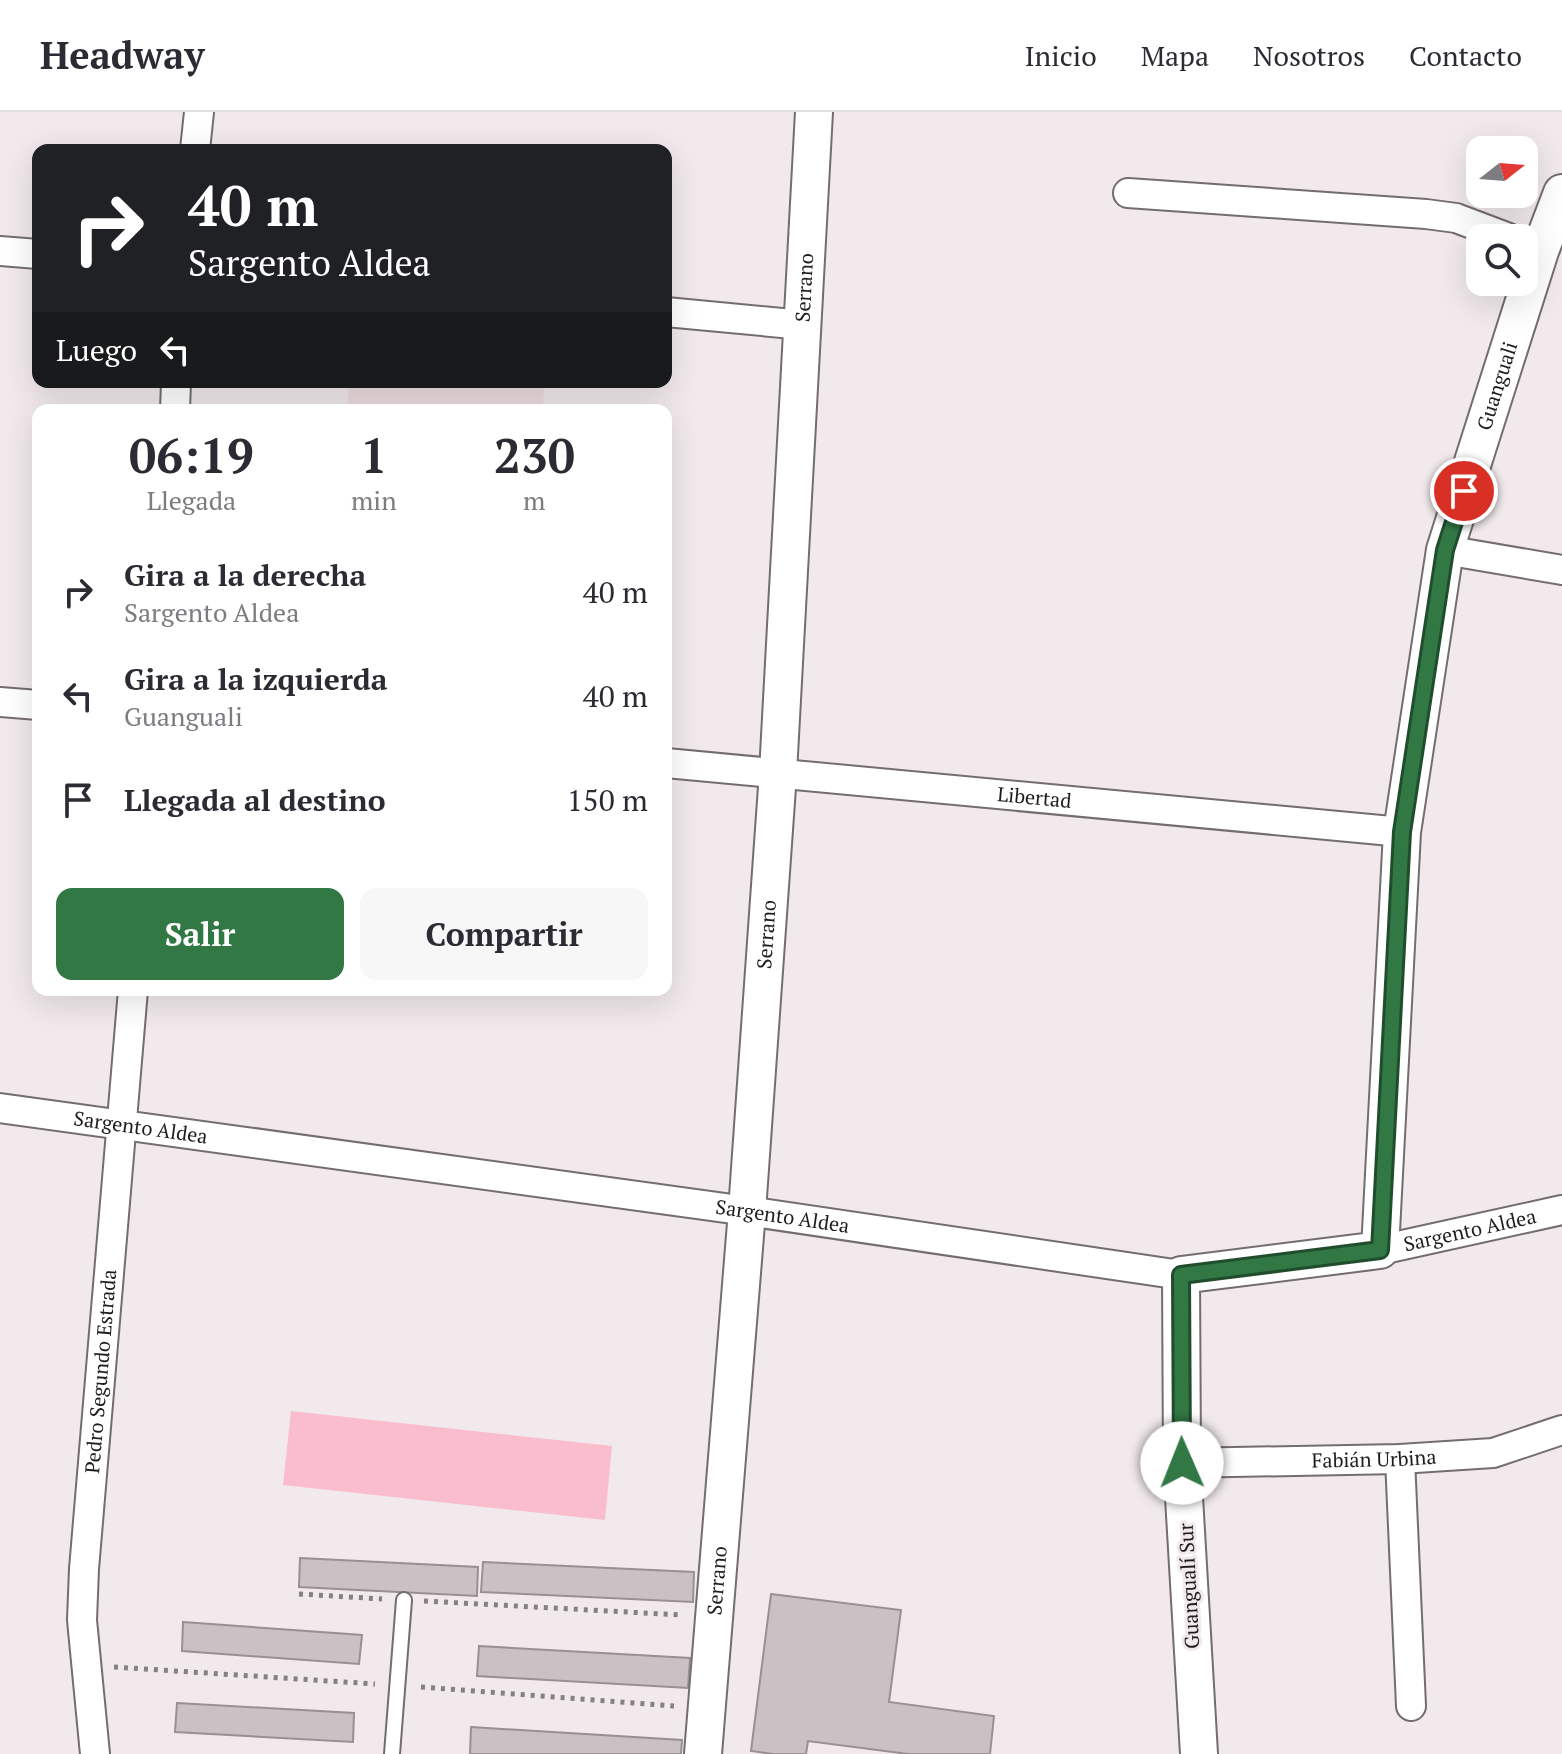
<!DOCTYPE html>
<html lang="es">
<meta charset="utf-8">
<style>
body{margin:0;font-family:"PT Serif",serif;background:#f7f7f7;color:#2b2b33;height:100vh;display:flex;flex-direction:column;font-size:30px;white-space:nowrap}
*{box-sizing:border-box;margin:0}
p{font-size:26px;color:#7c7c81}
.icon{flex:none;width:44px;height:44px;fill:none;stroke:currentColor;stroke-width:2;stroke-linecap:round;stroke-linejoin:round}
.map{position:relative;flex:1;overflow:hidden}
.side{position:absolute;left:32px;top:292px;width:640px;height:592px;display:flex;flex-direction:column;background:#fff;border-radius:16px;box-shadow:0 8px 32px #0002}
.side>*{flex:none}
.hud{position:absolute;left:32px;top:32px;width:640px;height:244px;border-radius:16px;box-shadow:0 8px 32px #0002;background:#202124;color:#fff;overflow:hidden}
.needle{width:52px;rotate:73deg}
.buttons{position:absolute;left:1466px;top:24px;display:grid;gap:16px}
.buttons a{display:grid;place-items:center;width:72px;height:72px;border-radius:16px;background:#fff;box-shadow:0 8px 32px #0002;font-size:40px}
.pin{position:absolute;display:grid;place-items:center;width:68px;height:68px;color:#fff;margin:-34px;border:4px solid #fff;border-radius:50%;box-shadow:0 2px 8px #0007}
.me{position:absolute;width:88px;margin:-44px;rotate:359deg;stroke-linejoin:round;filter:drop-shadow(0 0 6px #0008)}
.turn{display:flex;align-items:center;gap:28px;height:168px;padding:0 24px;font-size:36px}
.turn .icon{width:104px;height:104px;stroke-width:2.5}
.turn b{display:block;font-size:56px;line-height:68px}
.then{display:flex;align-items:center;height:76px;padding:0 24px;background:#0003;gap:16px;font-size:30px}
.eta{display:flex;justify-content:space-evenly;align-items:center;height:136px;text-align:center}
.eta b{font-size:48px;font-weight:800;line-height:56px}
.cta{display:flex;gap:16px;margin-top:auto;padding:16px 24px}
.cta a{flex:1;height:92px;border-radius:16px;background:#327845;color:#fff;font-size:32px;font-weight:800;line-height:92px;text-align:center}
.cta a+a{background:#f7f7f7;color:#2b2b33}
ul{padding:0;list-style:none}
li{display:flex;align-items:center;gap:24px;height:104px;padding:0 24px}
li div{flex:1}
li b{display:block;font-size:30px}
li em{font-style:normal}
header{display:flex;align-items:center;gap:48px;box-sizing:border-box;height:112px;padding:0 40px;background:#fff;border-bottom:2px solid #e1e1e2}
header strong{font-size:38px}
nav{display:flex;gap:44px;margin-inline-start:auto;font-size:28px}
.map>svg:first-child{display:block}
</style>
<header>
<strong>Headway</strong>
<nav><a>Inicio</a><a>Mapa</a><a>Nosotros</a><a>Contacto</a></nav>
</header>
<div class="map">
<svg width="1562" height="1642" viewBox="0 0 1562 1642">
<rect width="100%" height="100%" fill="#f1e9eb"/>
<path fill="#eddce0" d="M349,270H544L543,298H347Z"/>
<path fill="#f9bdce" d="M291,1299L612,1334L605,1408L283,1373Z"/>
<path fill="#c9c1c3" stroke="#989092" stroke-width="2" d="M300,1446L478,1455L477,1484L299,1475Z
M483,1450L694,1460L693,1490L481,1480Z
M771,1482L901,1498L889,1590L994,1604L990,1642H908L808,1629L806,1642H773L751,1639Z
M183,1510L362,1523L359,1552L182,1539Z
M479,1534L690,1546L688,1576L477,1564Z
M177,1591L354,1601L353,1630L175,1620Z
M471,1615L682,1628L681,1642H470Z"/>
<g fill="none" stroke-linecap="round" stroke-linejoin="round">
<g stroke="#746d6f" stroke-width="18">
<path id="service" d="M392,1642L404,1488"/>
</g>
<g stroke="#746d6f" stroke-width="32">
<g id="minor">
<path d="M195,38L199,0"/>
<path d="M1128,81L1426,102L1456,106L1509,126"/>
<path d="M0,139L38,142"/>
<path d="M666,200L803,213"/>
<path d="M175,298L176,270"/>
<path d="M1445,438L1562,458"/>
<path d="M0,590L38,593"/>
<path id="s1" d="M666,651L1402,720"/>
<path id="s2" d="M0,996L747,1099L1181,1163"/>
<path id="s3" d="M1380,1138L1562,1098"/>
<path d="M1400,1347L1411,1594"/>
<path id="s4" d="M1182,1351L1400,1347L1493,1341L1562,1318"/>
<path id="s5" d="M95,1642L82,1508L84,1457L133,878"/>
</g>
</g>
<g stroke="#746d6f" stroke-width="40">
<g id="tertiary">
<path id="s6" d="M703,1642L747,1099L778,661L814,0"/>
<path id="s7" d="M1199,1642L1182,1351L1181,1163L1380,1138L1402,720L1445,438L1540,139L1562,81"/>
</g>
</g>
<path stroke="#858081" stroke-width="5" stroke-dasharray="4 6" stroke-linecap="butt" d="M299,1482L382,1487
M424,1489L682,1503
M114,1555L375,1572
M421,1575L674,1594"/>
<use href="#service" stroke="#fff" stroke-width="14"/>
<use href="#minor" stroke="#fff" stroke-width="28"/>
<use href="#tertiary" stroke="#fff" stroke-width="36"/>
</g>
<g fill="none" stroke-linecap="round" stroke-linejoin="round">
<g stroke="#204e2d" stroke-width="20">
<path id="route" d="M1182,1351L1181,1163L1380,1138L1402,720L1445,438L1464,379"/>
</g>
<use href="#route" stroke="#327845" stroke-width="14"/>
</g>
<g text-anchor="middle" stroke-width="6" stroke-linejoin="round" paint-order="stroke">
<g font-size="20" fill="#1f1d1d" stroke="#f1e9eb">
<text dy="7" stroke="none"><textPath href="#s6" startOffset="1470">Serrano</textPath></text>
<text dy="7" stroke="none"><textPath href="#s7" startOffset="1556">Guanguali</textPath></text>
<text dy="7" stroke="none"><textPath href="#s1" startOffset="370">Libertad</textPath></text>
<text dy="7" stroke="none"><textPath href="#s6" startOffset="822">Serrano</textPath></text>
<text dy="7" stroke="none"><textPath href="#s2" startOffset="142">Sargento Aldea</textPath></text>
<text dy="7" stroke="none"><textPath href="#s2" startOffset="790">Sargento Aldea</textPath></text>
<text dy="7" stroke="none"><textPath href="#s3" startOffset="92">Sargento Aldea</textPath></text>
<text dy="7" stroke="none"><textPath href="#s5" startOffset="384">Pedro Segundo Estrada</textPath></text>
<text dy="7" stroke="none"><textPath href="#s4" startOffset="192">Fabián Urbina</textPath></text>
<text dy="7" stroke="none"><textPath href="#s6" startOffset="174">Serrano</textPath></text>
<text transform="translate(1189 1474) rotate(-93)" y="7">Guangualí Sur</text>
</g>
</g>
</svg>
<div class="buttons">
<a><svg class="needle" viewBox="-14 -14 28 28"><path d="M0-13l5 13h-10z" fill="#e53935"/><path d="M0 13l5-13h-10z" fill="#7c7c81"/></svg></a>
<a><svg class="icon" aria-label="search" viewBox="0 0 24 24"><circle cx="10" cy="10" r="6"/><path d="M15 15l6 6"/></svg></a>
</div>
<div class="pin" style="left:1464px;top:379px;background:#d93025"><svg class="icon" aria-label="arrive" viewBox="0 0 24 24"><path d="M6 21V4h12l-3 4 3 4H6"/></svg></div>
<svg class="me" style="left:1182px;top:1351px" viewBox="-20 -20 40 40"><circle r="19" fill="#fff"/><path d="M0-13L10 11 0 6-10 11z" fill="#327845"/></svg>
<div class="hud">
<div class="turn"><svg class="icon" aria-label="right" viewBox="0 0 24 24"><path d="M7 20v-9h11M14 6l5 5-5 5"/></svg><div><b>40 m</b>Sargento Aldea</div></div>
<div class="then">Luego<svg class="icon" aria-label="left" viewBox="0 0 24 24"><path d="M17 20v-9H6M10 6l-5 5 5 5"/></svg></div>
</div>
<section class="side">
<div class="eta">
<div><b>06:19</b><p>Llegada</p></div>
<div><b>1</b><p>min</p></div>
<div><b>230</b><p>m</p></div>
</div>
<ul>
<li><svg class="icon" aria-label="right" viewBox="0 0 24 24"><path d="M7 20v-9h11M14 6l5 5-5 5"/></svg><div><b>Gira a la derecha</b><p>Sargento Aldea</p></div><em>40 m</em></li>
<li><svg class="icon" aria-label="left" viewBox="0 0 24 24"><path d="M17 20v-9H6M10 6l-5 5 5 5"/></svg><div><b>Gira a la izquierda</b><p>Guanguali</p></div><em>40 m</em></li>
<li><svg class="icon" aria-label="arrive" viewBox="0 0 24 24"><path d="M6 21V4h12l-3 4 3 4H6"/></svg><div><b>Llegada al destino</b></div><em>150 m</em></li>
</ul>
<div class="cta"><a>Salir</a><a>Compartir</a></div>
</section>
</div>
